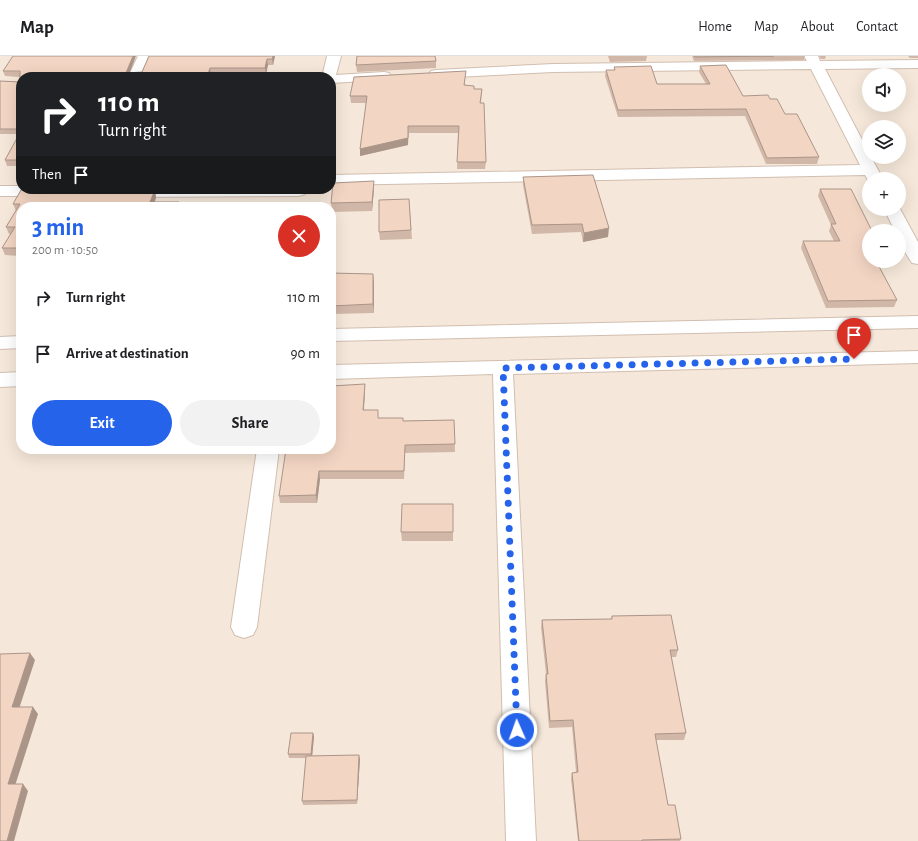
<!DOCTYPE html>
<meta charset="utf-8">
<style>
body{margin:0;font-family:"Alegreya Sans",sans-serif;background:#f2f2f2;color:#202124;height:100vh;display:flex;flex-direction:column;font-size:15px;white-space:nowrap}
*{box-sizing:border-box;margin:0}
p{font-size:13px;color:#757577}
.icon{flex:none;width:22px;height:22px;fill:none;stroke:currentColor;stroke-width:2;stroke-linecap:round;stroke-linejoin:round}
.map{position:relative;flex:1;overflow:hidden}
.side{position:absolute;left:16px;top:146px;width:320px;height:252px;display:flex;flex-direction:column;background:#fff;border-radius:16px;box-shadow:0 4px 16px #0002}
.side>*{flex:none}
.banner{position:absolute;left:16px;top:16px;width:320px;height:122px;border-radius:16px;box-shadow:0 4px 16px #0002;background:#202124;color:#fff;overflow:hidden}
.controls{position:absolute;left:862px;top:12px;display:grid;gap:8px}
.controls a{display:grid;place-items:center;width:44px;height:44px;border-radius:50%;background:#fff;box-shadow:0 4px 16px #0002;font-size:20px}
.pin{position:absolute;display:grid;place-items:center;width:34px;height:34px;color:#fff;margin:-41px -17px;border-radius:50% 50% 50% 0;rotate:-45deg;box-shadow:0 0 4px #0007}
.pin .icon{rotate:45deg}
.me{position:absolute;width:44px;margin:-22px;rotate:358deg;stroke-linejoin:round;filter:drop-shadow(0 0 3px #0008)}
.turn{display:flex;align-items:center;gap:14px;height:84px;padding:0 16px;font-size:18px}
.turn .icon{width:52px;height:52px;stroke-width:2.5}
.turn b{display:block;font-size:28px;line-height:34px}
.then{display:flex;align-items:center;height:38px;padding:0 16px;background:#0003;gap:8px;font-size:15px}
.round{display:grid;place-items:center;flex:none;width:42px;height:42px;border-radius:21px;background:#f2f2f2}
.summary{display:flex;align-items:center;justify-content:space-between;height:68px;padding:0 16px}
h1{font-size:24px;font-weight:700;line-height:30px;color:#2563eb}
.cta{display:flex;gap:8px;margin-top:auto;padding:8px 16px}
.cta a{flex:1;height:46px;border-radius:24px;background:#2563eb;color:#fff;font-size:16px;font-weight:700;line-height:46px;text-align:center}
.cta a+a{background:#f2f2f2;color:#202124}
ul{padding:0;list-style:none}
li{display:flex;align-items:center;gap:12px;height:56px;padding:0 16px}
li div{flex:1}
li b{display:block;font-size:15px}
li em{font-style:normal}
header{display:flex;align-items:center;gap:24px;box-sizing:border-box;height:56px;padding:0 20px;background:#fff;border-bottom:1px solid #e0e0e0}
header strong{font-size:19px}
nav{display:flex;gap:22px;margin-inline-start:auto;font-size:14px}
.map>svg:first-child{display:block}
</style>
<header>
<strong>Map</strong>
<nav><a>Home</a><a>Map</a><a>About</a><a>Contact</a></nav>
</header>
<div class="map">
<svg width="918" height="785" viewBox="0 0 918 785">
<rect width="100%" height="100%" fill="#fdf6ec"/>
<path fill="#f5e8da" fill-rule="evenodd" d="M0,0H918V785H0ZM869,19H899V49H869ZM21,21H331V133H21ZM869,71H899V101H869ZM869,123H899V153H869ZM21,151H331V393H21ZM869,175H899V205H869Z"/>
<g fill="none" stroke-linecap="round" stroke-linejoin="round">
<g stroke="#d1beb0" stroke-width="2">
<path id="minor" d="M138,0H152L142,21H128Z
M327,0H341L336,19L384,16L389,17L391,20L389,23L384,24L331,27V21H322Z
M804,0H818L820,5L918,4V12L825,13L869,97V101H871L883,123H869V126L865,119L331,129V119L860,109L811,13L553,16L436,22L431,21L429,18L431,15L436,14L553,8L807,5Z
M0,130H21V133H58L59,135L57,138L51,140H0Z
M119,133H306L307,135L305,138L299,140L125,141L119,139L117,136Z
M899,151L918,186V208L912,207C905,197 899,186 899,175H895L884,153H899Z
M918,260V272L331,285V273Z
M21,280V292L0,293V281Z
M918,295V307L513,318L536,785H506L493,318L331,323V309Z
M21,316V330L0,331V317Z
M257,393H279L257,571L253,579L244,582L235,579L231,571Z"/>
</g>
<use href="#minor" fill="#fff" fill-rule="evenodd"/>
</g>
<path fill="#d1b7a8" d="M149,0H275L273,9H268L266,18H211L210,21H21V110H7L5,104L19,78H0V25L20,26V21L5,20L3,15L129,17L142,16Z
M608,0H647L646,5L610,6Z
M692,0H805L804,4L694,5Z
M819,0H826L825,3H821Z
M908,0H918V2H910Z
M436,5V12L357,16L356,9Z
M700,10L743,40L770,43L785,58L819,101L817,108H766L745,60L618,61L605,20L606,14H614V11L657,28H706L699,16Z
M465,22V29L474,33H482L481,47L486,106L485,113H457L458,77H409L408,89L360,100L366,47H351L350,40Z
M523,121L608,181L583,186L581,176L532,178L523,129Z
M374,133L372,155L332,156L331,147Z
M820,133L869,175V205L897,244L894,251L826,252L801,192L803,185H834L829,175L831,169L818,140Z
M155,134L156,142L21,151V202L20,200L5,199L2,192L11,178H9L6,171L16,155L13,148Z
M409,143L412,183L380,184L379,176Z
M331,217L373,218L374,257L331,258Z
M365,336L364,354L379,362L403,365L454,364L455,396L405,397L404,423H320L317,447H280L279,440Z
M453,448V485H402L401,476Z
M612,560L678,594L676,601H671L686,677L684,684H656L668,749L681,783L680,785H578L571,723L572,717L576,716L572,671L549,672L545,625L546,618L541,571L542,564L611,563Z
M313,677L314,681L312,700L360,703L357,748L303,749L302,745L306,702H289L288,698Z"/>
<path fill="#aa9588" d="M133,0H136L128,21L126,17Z
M273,0H275L273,9L272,3Z
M267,3L268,9L266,18L265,12Z
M210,12L211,18L210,21H207Z
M408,70V89L360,100V93Z
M374,125V133L372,155V146Z
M155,134L156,142L153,151L150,146Z
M179,146L180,151H177Z
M609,172L608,181L583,186L584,177Z
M373,218L374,227V257L373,248Z
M365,328V336L363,362V354Z
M319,415L320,423L317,447L316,439Z
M30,597L35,604L17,659L12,651Z
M33,651L38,658L13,736L8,728Z
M313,677L314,681L312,702L311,698Z
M359,699L360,703L357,748V744Z
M23,728L28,735L14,785H7Z"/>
<path fill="#f3d5c3" stroke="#aa9588" d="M13,0H133L126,17L142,16L149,0H273L272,3H267L265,12H210L207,21H21V73H0V25L20,26V15H3Z
M357,0H435L436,5L356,9Z
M694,0H774L695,1Z
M726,9L743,40L768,39L770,43H777L785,58H797L819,101L767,102L746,53L618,54L606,14H615L614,11L651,10L657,28H710L700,10Z
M466,15L464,29L474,30V33H482L480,47H484L486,106H457L459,70H408V82L360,93L367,40H350L354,21Z
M21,75V104H5Z
M593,119L609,172L584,177L582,168L532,169L523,121Z
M374,125L372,146L331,147L333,127Z
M820,133H851L872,175H869V185H865L869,192V205H876L897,244L828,245L803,185H840L831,168H836Z
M21,134H155L150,146H179L177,151H21V196H19L21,192H2L15,171H6L20,148H13Z
M409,143L411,174L379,176V144Z
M331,217L373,218V248L331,250Z
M365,328L363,354H378V362H403V365L454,364L455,388L405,389L404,415H319L316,439L279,440L286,393H331V330Z
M402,448H453V476H401Z
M671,559L678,594H670L686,677L655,678L668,749H675L681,783L642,784V785H579L572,717L578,716L573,664L550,665L546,618H548L542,564L612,563V560Z
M30,597L12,651H33L8,728H23L7,785H0V598Z
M291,677H313L311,698H288Z
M359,699L357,744L302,745L306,700Z"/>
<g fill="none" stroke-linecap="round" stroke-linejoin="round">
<path stroke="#2563eb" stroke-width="7" stroke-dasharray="0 12.6" d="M517,674L503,312L854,303"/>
</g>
</svg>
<div class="controls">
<a><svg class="icon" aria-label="sound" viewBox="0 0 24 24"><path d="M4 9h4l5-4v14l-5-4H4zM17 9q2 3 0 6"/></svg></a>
<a><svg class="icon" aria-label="layers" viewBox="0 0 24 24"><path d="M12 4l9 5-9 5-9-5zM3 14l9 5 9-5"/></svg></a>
<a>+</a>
<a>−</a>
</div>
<div class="pin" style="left:854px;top:303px;background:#d93025"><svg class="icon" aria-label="arrive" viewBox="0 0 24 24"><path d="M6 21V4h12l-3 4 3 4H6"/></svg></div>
<svg class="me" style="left:517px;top:674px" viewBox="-20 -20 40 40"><circle r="17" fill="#2563eb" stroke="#fff" stroke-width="3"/><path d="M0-11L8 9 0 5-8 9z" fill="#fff"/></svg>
<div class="banner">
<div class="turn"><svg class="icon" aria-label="right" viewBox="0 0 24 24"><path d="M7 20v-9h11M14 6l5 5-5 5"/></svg><div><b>110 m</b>Turn right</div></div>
<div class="then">Then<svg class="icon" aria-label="arrive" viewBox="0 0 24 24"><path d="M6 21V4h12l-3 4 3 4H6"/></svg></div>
</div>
<section class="side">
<div class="summary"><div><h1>3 min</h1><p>200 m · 10:50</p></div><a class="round" style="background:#d93025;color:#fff"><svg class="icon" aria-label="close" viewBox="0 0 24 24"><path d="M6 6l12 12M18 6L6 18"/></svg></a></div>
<ul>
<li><svg class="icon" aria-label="right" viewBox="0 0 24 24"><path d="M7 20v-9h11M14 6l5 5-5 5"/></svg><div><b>Turn right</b></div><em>110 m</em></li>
<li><svg class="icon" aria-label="arrive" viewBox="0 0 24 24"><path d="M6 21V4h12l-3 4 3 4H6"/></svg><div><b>Arrive at destination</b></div><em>90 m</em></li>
</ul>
<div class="cta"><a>Exit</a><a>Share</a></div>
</section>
</div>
